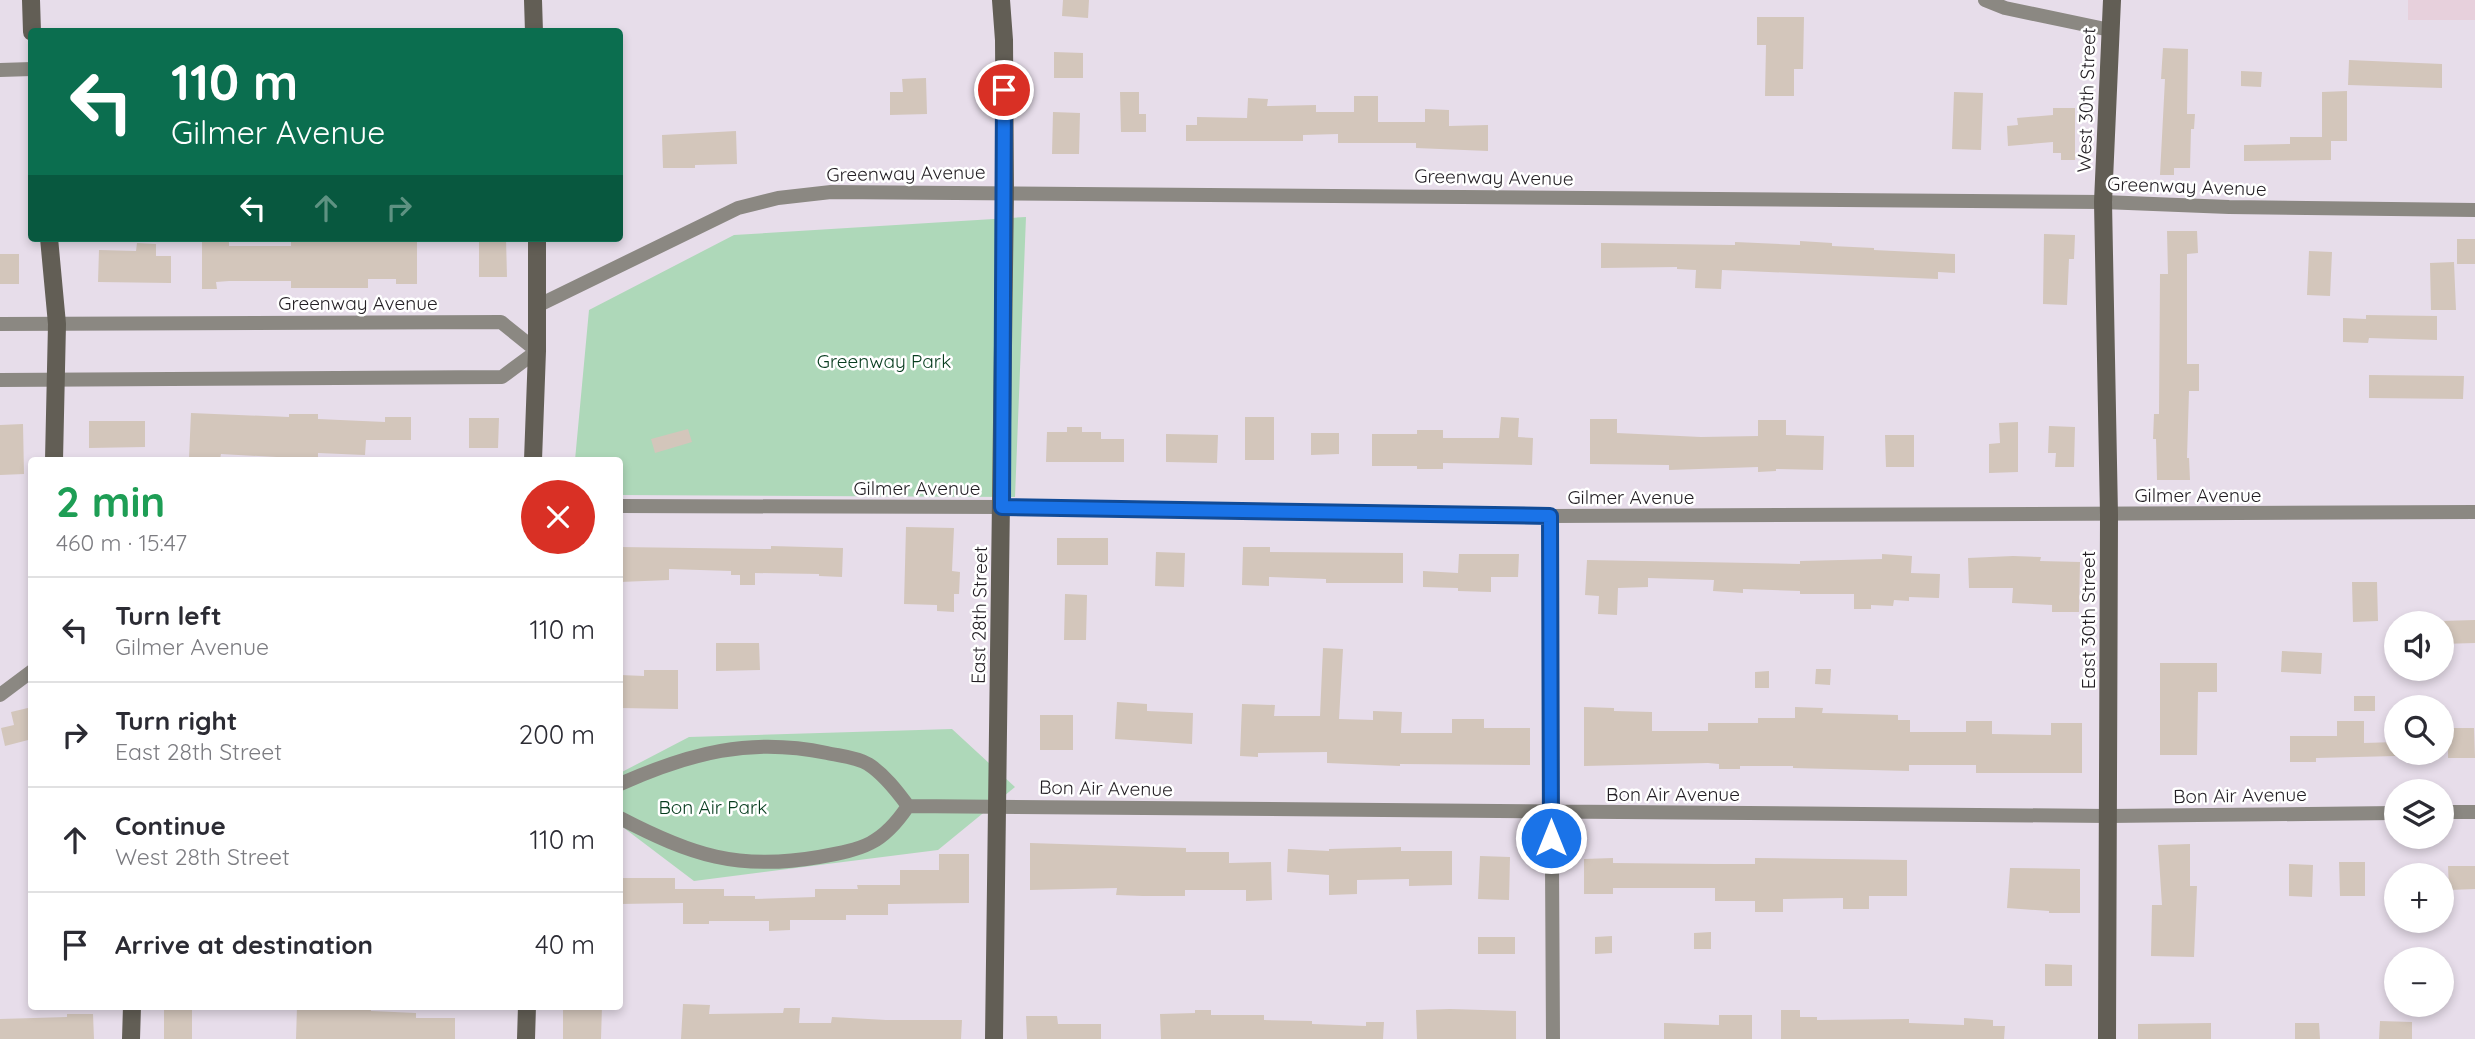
<!DOCTYPE html>
<meta charset="utf-8">
<style>
body{margin:0;font-family:Quicksand,sans-serif;background:#f7f7f7;color:#2b2b33;height:100vh;display:flex;flex-direction:column;font-size:26px;white-space:nowrap}
*{box-sizing:border-box;margin:0}
p{font-size:23px;color:#7c7c81}
.icon{flex:none;width:38px;height:38px;fill:none;stroke:currentColor;stroke-width:2;stroke-linecap:round;stroke-linejoin:round}
.map{position:relative;flex:1;overflow:hidden}
.sheet{position:absolute;left:28px;top:457px;width:595px;height:553px;display:flex;flex-direction:column;background:#fff;border-radius:7px;box-shadow:0 4px 10px #0003}
.sheet>*{flex:none}
.hud{position:absolute;left:28px;top:28px;width:595px;height:214px;border-radius:7px;box-shadow:0 4px 10px #0003;background:#0b6e4f;color:#fff;overflow:hidden}
.tools{position:absolute;left:2384px;top:611px;display:grid;gap:14px}
.tools a{display:grid;place-items:center;width:70px;height:70px;border-radius:50%;background:#fff;box-shadow:0 4px 10px #0003;font-size:35px}
.pin{position:absolute;display:grid;place-items:center;width:60px;height:60px;color:#fff;margin:-30px;border:4px solid #fff;border-radius:50%;box-shadow:0 2px 7px #0007}
.me{position:absolute;width:77px;margin:-38px;rotate:0deg;stroke-linejoin:round;filter:drop-shadow(0 0 5px #0008)}
.turn{display:flex;align-items:center;gap:24px;height:147px;padding:0 28px;font-size:32px}
.turn .icon{width:91px;height:91px;stroke-width:2.5}
.turn b{display:block;font-size:49px;line-height:60px}
.lanes{display:flex;align-items:center;height:66px;padding:0 28px;background:#0003;justify-content:center;gap:35px;direction:ltr}
.lanes .off{opacity:.35}
.round{display:grid;place-items:center;flex:none;width:74px;height:74px;border-radius:37px;background:#f7f7f7}
.overview{display:flex;align-items:center;justify-content:space-between;height:119px;padding:0 28px}
h1{font-size:42px;font-weight:700;line-height:52px;color:#1e9e55}
ul{padding:0;list-style:none}
li{display:flex;align-items:center;gap:21px;height:105px;padding:0 28px;border-top:2px solid #e1e1e2}
li div{flex:1}
li b{display:block;font-size:26px}
li em{font-style:normal}
.map>svg:first-child{display:block}
</style>
<div class="map">
<svg width="2475" height="1039" viewBox="0 0 2475 1039">
<rect width="100%" height="100%" fill="#e7ddea"/>
<path fill="#e7d0dc" d="M2408,0H2475V20H2408Z"/>
<path fill="#aed8b9" d="M1026,217L1015,497L620,495V460H575L589,310L734,235Z
M952,729L1015,787L938,850L694,881L620,825V773L689,737Z"/>
<path fill="#d3c6bb" d="M1063,0H1089L1088,18L1062,16Z
M1757,17H1804L1803,69H1794V96H1765L1766,45H1757Z
M2163,48L2188,49L2187,114H2195L2194,129H2191L2190,168H2174V175H2160L2165,79H2161Z
M1054,52L1083,53V78H1054Z
M2349,60L2442,64V88L2348,85Z
M2241,71L2262,72L2261,87L2241,86Z
M926,78L927,114L890,115V92H903L902,79Z
M2347,91V141H2331V160L2244,161V145L2290,144V137H2322V92Z
M1120,92H1139V114H1146V132H1121Z
M1954,92L1983,93L1981,150L1952,149Z
M1354,96H1378V122H1425V109L1449,110V126L1488,125V151L1416,148V143H1338V134L1303,135V141H1186V125H1197V117L1247,118L1248,98L1268,99L1267,106L1316,105V112H1354Z
M2053,108H2075V160H2061V153H2053V142L2008,146L2007,126L2018,125L2017,118L2053,115Z
M1053,112L1080,113L1079,154H1052Z
M736,131L737,164L695,165V168H663L662,135Z
M2167,231H2197L2198,253L2187,254V364H2199V391H2189L2187,458H2189L2190,480H2157L2156,439H2153L2154,414H2159L2160,274H2168Z
M2044,234L2075,235L2074,259H2069L2067,305L2043,304Z
M479,238H506L507,277H479Z
M417,239V284H396V279H368V288H291V281H229L216,282L217,289H202V241H229V246H291V242Z
M2457,239H2475V264H2457Z
M1800,241L1832,243V246L1874,248V250L1955,254V273L1938,272V279L1722,270L1721,289L1695,288L1696,270L1677,269V267L1601,268V243L1735,245V242L1800,245Z
M137,243L156,244V256H171V283L98,282L99,250L136,251Z
M2309,251L2332,252L2330,296L2307,295Z
M0,254H19V284H0Z
M2454,262L2456,310H2431L2430,263Z
M2366,315L2437,316V340L2369,338L2368,343L2343,342V318L2366,319Z
M2369,375L2464,376L2463,399L2369,398Z
M191,413L289,417V414H318V419L385,422V417H411V440H366L365,455L318,453V458H295L221,454L220,459L189,458Z
M1245,417H1274V460H1245Z
M1501,417L1519,418L1518,437L1533,438L1532,465L1443,463V469H1417V466H1372V434H1417V430H1443V438H1499Z
M469,418H499L498,448H469Z
M1590,419H1617V433L1701,437L1758,436V420H1786V435L1824,436L1823,470L1776,469V471L1758,472V467L1669,470V465L1590,464Z
M89,421H145V447L89,448Z
M2018,422V472L1989,473V444L2000,443L1999,423Z
M23,424L24,474L0,475V425Z
M2049,426L2075,427L2074,467H2055L2056,453H2048Z
M1067,427H1082V432H1101V439H1124V462H1046L1047,432H1067Z
M688,429L692,442L655,453L651,439Z
M1311,433H1339V454L1311,455Z
M1166,434L1218,435L1217,463L1166,462Z
M1885,435H1914V467H1886Z
M906,527L954,528L952,571L960,572L959,594H954V612L937,611V605L904,604Z
M1057,538H1108V565H1057Z
M771,546L843,548L842,577L819,576V574L755,573V585H740V575H731V571L669,569V580L620,582V547L771,549Z
M1243,547H1270V552L1403,553V583H1326V579L1269,577V586L1242,585Z
M1156,552L1185,553L1184,587L1155,586Z
M1459,554H1519L1518,577H1491V592L1458,591V588L1423,587V571L1458,573Z
M1882,554L1912,556L1911,573L1940,574L1939,598L1909,597V601L1894,600L1893,606L1871,605V609H1854V594H1800V591L1743,589V593L1713,591L1714,580L1648,578V587L1618,588L1617,615L1598,614L1599,596L1585,595L1587,560L1800,564V561L1882,559Z
M2013,556L2041,557L2040,561L2080,562L2079,612H2052V605L2012,603L2013,588H1969L1968,558Z
M2352,582H2377L2378,621L2353,622Z
M1065,594L1087,595L1086,640H1064Z
M2475,620V643L2441,644V621Z
M716,643H759L760,670L716,671Z
M1323,648L1343,649L1339,719L1373,720V711L1402,712L1401,733H1452V719H1484V728H1530V765L1400,764V766L1327,763V752L1258,753V757L1240,756L1242,704L1275,705L1274,716H1320Z
M2282,651L2322,653L2321,674L2281,672Z
M2160,663H2217V692H2198L2197,755H2160Z
M1816,669H1831L1830,685L1815,684Z
M644,670H678V709L620,708V675L644,676Z
M1769,671V688H1755V672Z
M2354,696H2375V711H2354Z
M1117,702L1147,704V711L1193,713L1192,744L1115,739Z
M32,707V739L5,746L1,728L14,725L11,712Z
M1584,707L1614,708V711L1652,712V731H1708V723H1758V718H1795V707L1823,708L1822,713L1898,715V720H1910V732H1966V721H1992V734L2051,735V723H2082V773H1976V765H1909V771L1793,768V766H1740V769H1719V764L1708,763L1584,766Z
M1040,715H1073V750H1040Z
M2337,721H2364V743L2396,742V756L2316,758V762H2290V736H2337Z
M2448,728H2474L2475,758H2448Z
M1030,843L1186,848V852H1229V863L1271,862L1272,900L1246,901V890H1185V896H1143L1116,895L1117,888L1030,890Z
M2190,844V886H2197L2194,957L2151,956L2152,905H2162L2158,845Z
M1401,847V851H1452V885L1409,886V879L1357,880V894L1329,895V875L1287,872L1288,849L1329,851V849Z
M939,854H969V903L888,904V915H846V920H790V930L769,931V921H709V924H683V903L620,904V878H675V889H724V896H755V899L815,897V889H858L857,885H900V870H939Z
M1480,856L1510,857L1509,900L1478,899Z
M1613,858V863L1715,864H1755V858L1907,860V896H1869V909H1843V898L1783,899V912H1755V901H1715V888H1613V894H1584V859Z
M2339,862H2365V896H2340Z
M2289,864L2313,865L2312,897L2289,896Z
M2448,866H2475V889L2449,890Z
M2010,868L2080,869V913H2049V911L2007,908Z
M1711,932V949H1694V933Z
M1612,936V953L1595,954V937Z
M1478,937H1515V954H1478Z
M2045,964L2072,965V986H2045Z
M683,1004L710,1005L709,1014L783,1013L784,1008H800L799,1023H831L832,1017L886,1020H962L961,1039H681Z
M164,1006H192V1039H164Z
M563,1006H602L601,1039H563Z
M297,1007H371V1011L416,1013V1018H455V1039H296Z
M1450,1009L1516,1011V1039H1417L1416,1010Z
M1195,1010H1211V1015H1264V1020L1312,1021V1024L1366,1026V1022H1384L1383,1039H1161L1160,1014L1195,1013Z
M1781,1010H1800V1017H1817V1020L1909,1019V1023L1964,1025V1018L1993,1020V1026H2005L2004,1039H1781Z
M67,1014H93L94,1039H0V1019L67,1017Z
M1719,1015H1752V1039H1664V1023L1719,1025Z
M1026,1016H1057L1058,1024H1101V1039H1027Z
M2380,1021L2412,1022V1039H2379Z
M2211,1023V1039H2138V1024Z
M2295,1023H2319L2320,1039H2295Z"/>
<g fill="none" stroke-linecap="round" stroke-linejoin="round">
<path stroke="#8b8882" stroke-width="14" d="M1985,0L2005,8L2110,30
M0,70L32,69
M537,306L738,208L778,198L831,192L2103,202L2229,207L2475,210
M0,324L501,322L537,351L502,377L0,380
M620,506L1002,507L1550,516L2475,512
M1550,516L1553,1039
M0,695L32,671
M620,784C690,753 750,737 827,753C840,756 856,757 868,764C884,774 897,791 908,806
M908,806L2108,816L2396,813
M2441,812H2475
M620,818C691,855 738,871 819,857C863,849 882,845 908,806"/>
<path stroke="#625e55" stroke-width="18" d="M31,0L32,32
M533,0L534,32
M49,238L57,324L54,460
M533,460L537,351V238
M131,1039L132,1006
M526,1039L527,1006
M994,1039L1005,192L1004,40L1001,0
M2107,1039L2109,515L2103,202L2112,0"/>
</g>
<g fill="none" stroke-linecap="round" stroke-linejoin="round">
<g stroke="#114b97" stroke-width="18">
<path id="route" d="M1004,90L1002,507L1550,516L1551,838"/>
</g>
<use href="#route" stroke="#1a73e8" stroke-width="12"/>
</g>
<g text-anchor="middle" stroke-width="5" stroke-linejoin="round" paint-order="stroke">
<g font-size="19" fill="#221e23" stroke="#fff">
<text transform="translate(2086 100) rotate(-88)" y="7">West 30th Street</text>
<text transform="translate(906 173) rotate(-1)" y="7">Greenway Avenue</text>
<text transform="translate(1494 177) rotate(1)" y="7">Greenway Avenue</text>
<text transform="translate(2187 186) rotate(2)" y="7">Greenway Avenue</text>
<text x="358" y="310">Greenway Avenue</text>
<text x="917" y="495">Gilmer Avenue</text>
<text x="2198" y="502">Gilmer Avenue</text>
<text x="1631" y="504">Gilmer Avenue</text>
<text transform="translate(979 615) rotate(-89)" y="7">East 28th Street</text>
<text transform="translate(2088 620) rotate(-90)" y="7">East 30th Street</text>
<text transform="translate(1106 788) rotate(1)" y="7">Bon Air Avenue</text>
<text x="1673" y="801">Bon Air Avenue</text>
<text transform="translate(2240 795) rotate(-1)" y="7">Bon Air Avenue</text>
</g>
<g font-size="19" fill="#073c1e" stroke="#fff">
<text x="884" y="368">Greenway Park</text>
<text x="713" y="814">Bon Air Park</text>
</g>
</g>
</svg>
<div class="tools">
<a><svg class="icon" aria-label="sound" viewBox="0 0 24 24"><path d="M4 9h4l5-4v14l-5-4H4zM17 9q2 3 0 6"/></svg></a>
<a><svg class="icon" aria-label="search" viewBox="0 0 24 24"><circle cx="10" cy="10" r="6"/><path d="M15 15l6 6"/></svg></a>
<a><svg class="icon" aria-label="layers" viewBox="0 0 24 24"><path d="M12 4l9 5-9 5-9-5zM3 14l9 5 9-5"/></svg></a>
<a>+</a>
<a>−</a>
</div>
<div class="pin" style="left:1004px;top:90px;background:#d93025"><svg class="icon" aria-label="arrive" viewBox="0 0 24 24"><path d="M6 21V4h12l-3 4 3 4H6"/></svg></div>
<svg class="me" style="left:1551px;top:838px" viewBox="-20 -20 40 40"><circle r="17" fill="#1a73e8" stroke="#fff" stroke-width="3"/><path d="M0-11L8 9 0 5-8 9z" fill="#fff"/></svg>
<div class="hud">
<div class="turn"><svg class="icon" aria-label="left" viewBox="0 0 24 24"><path d="M17 20v-9H6M10 6l-5 5 5 5"/></svg><div><b>110 m</b>Gilmer Avenue</div></div>
<div class="lanes"><svg class="icon" aria-label="left" viewBox="0 0 24 24"><path d="M17 20v-9H6M10 6l-5 5 5 5"/></svg><svg class="icon off" aria-label="ahead" viewBox="0 0 24 24"><path d="M12 20V5M6 11l6-6 6 6"/></svg><svg class="icon off" aria-label="right" viewBox="0 0 24 24"><path d="M7 20v-9h11M14 6l5 5-5 5"/></svg></div>
</div>
<section class="sheet">
<div class="overview"><div><h1>2 min</h1><p>460 m · 15:47</p></div><a class="round" style="background:#d93025;color:#fff"><svg class="icon" aria-label="close" viewBox="0 0 24 24"><path d="M6 6l12 12M18 6L6 18"/></svg></a></div>
<ul>
<li><svg class="icon" aria-label="left" viewBox="0 0 24 24"><path d="M17 20v-9H6M10 6l-5 5 5 5"/></svg><div><b>Turn left</b><p>Gilmer Avenue</p></div><em>110 m</em></li>
<li><svg class="icon" aria-label="right" viewBox="0 0 24 24"><path d="M7 20v-9h11M14 6l5 5-5 5"/></svg><div><b>Turn right</b><p>East 28th Street</p></div><em>200 m</em></li>
<li><svg class="icon" aria-label="ahead" viewBox="0 0 24 24"><path d="M12 20V5M6 11l6-6 6 6"/></svg><div><b>Continue</b><p>West 28th Street</p></div><em>110 m</em></li>
<li><svg class="icon" aria-label="arrive" viewBox="0 0 24 24"><path d="M6 21V4h12l-3 4 3 4H6"/></svg><div><b>Arrive at destination</b></div><em>40 m</em></li>
</ul>
</section>
</div>
